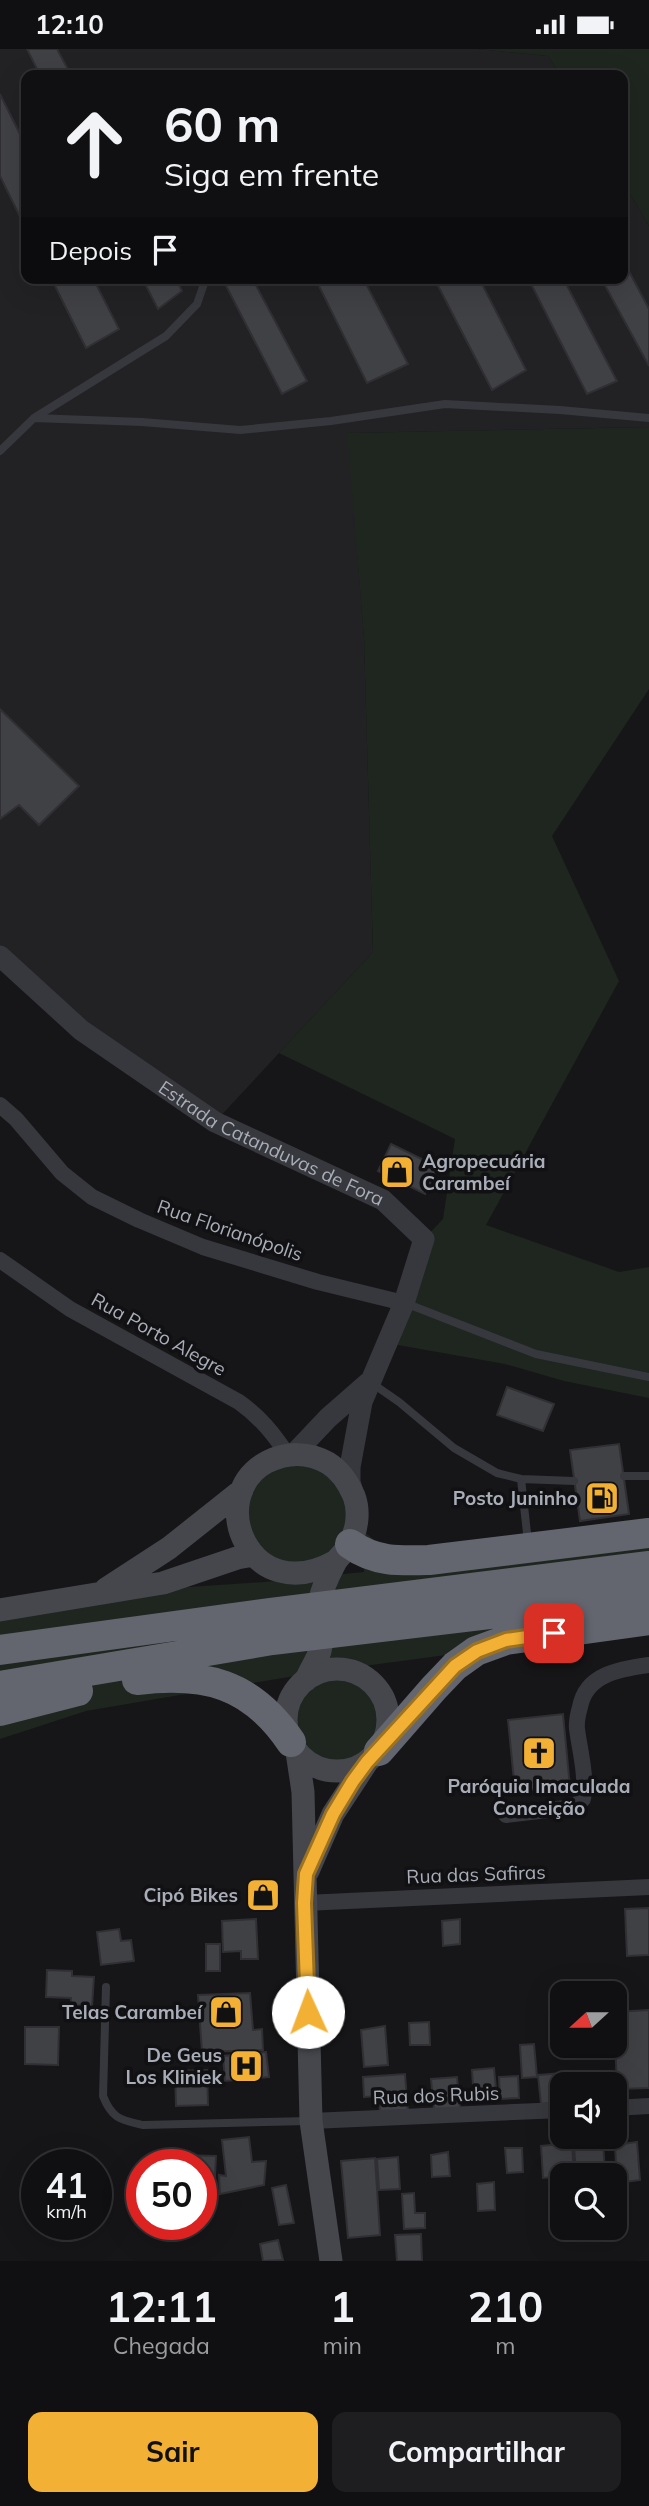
<!DOCTYPE html>
<html lang="pt">
<meta charset="utf-8">
<style>
body{margin:0;font-family:Mulish,sans-serif;background:#1e1e20;color:#f1f3f6;height:100vh;display:flex;flex-direction:column;font-size:26px;white-space:nowrap}
*{box-sizing:border-box;margin:0}
p{font-size:23px;color:#9c9d9f}
.icon{flex:none;width:38px;height:38px;fill:none;stroke:currentColor;stroke-width:2;stroke-linecap:round;stroke-linejoin:round}
.map{position:relative;height:2212px;overflow:hidden}
.sheet{display:flex;flex-direction:column;background:#101012;flex:1}
.sheet>*{flex:none}
.top-card{position:absolute;left:21px;top:21px;width:607px;height:214px;border-radius:14px;box-shadow:0 7px 28px #0002,0 0 0 2px #303032;background:#101012;color:#f1f3f6;overflow:hidden}
.needle{width:46px;rotate:249deg}
.tools{position:absolute;left:550px;top:1932px;display:grid;gap:14px}
.tools a{display:grid;place-items:center;width:77px;height:77px;border-radius:14px;background:#101012;box-shadow:0 7px 28px #0002,0 0 0 2px #303032;font-size:35px}
.speed{position:absolute;left:21px;top:2100px;display:flex;gap:14px;font-size:35px;font-weight:700;text-align:center}
.speed>*{display:grid;place-content:center;width:91px;height:91px;border-radius:50%;background:#101012;box-shadow:0 7px 28px #0002,0 0 0 2px #303032;line-height:1}
.speed small{font-size:18px;font-weight:400}
.speed .limit{border:10px solid #d22;background:#fff;color:#111}
.pin{position:absolute;display:grid;place-items:center;width:60px;height:60px;color:#fff;margin:-30px;border-radius:14px;box-shadow:0 4px 10px #0006}
.me{position:absolute;width:77px;margin:-38px;rotate:358deg;stroke-linejoin:round;filter:drop-shadow(0 0 5px #0008)}
.turn{display:flex;align-items:center;gap:24px;height:147px;padding:0 28px;font-size:32px}
.turn .icon{width:91px;height:91px;stroke-width:2.5}
.turn b{display:block;font-size:49px;line-height:60px}
.then{display:flex;align-items:center;height:66px;padding:0 28px;background:#0003;gap:14px;font-size:26px}
.eta{display:flex;justify-content:space-evenly;align-items:center;height:119px;text-align:center}
.eta b{font-size:42px;font-weight:700;line-height:49px}
.primary-button{display:flex;gap:14px;margin-top:auto;padding:14px 28px}
.primary-button a{flex:1;height:80px;border-radius:14px;background:#f2b134;color:#111;font-size:28px;font-weight:700;line-height:80px;text-align:center}
.primary-button a+a{background:#1e1e20;color:#f1f3f6}
.status{display:flex;justify-content:space-between;align-items:center;height:49px;padding:0 35px;background:#101012;direction:ltr}
.status svg{height:19px;fill:currentColor}
.map>svg:first-child{display:block}
</style>
<div class="status"><b>12:10</b><svg viewBox="0 0 49 12"><path d="M0 12V9h3v3zM5 12V6h3v6zM10 12V3h3v9zM15 12V0h3v12zM26 1h20v11H26zM47 4h2v5h-2z"/></svg></div>
<div class="map">
<svg width="649" height="2212" viewBox="0 0 649 2212">
<rect width="100%" height="100%" fill="#161618"/>
<path fill="#222225" d="M0,0H477L548,7L560,26H26V229H623V133L649,177V378L348,384L364,589L373,903L215,1073L0,907Z"/>
<path fill="#1e261f" d="M477,0H649V177L623,133V26H560L548,7Z
M649,378V640L552,787L619,932L486,1176L619,1223L649,1218V1349L564,1332L505,1315L392,1295L424,1190L443,1170L455,1090L279,1004L373,903L364,589L347,384Z
M296,1407L348,1437V1494L289,1523L242,1483L244,1442Z
M362,1481L383,1498L396,1503L649,1484V1583L476,1602L319,1623L174,1647L86,1662L0,1690V1561L99,1544L264,1533L364,1523Z
M289 1671a48 48 0 1 1 96 0a48 48 0 1 1-96 0Z"/>
<path fill="#404145" stroke="#303034" stroke-width="2" d="M27,0H57L71,26H40Z
M0,45L26,97V180L0,127Z
M623,211L649,260V317L601,229H623Z
M51,229H93L119,280L86,299Z
M142,229H176L182,242L158,260Z
M222,229H252L307,332L282,345Z
M315,229H363L408,315L367,334Z
M434,229H479L526,321L492,341Z
M528,229H563L617,332L587,345Z
M0,660L79,737L39,776L19,756L0,770Z
M391,1095L438,1118L425,1145L378,1122Z
M507,1338L554,1355L543,1382L497,1366Z
M619,1395L629,1465L580,1472L570,1401Z
M563,1665L570,1738L515,1742L508,1671Z
M649,1859V1906L627,1907L625,1860Z
M256,1870L258,1910H241V1902L223,1903L222,1872Z
M460,1870V1895L443,1897L442,1872Z
M119,1880L121,1892L131,1891L134,1912L101,1916L97,1883Z
M206,1895H220V1922H206Z
M47,1921L72,1922V1927L94,1928L92,1957L71,1956V1949L46,1948Z
M250,1944L253,1981L262,1980L263,2001L202,2003L198,1946Z
M649,1961V2039L617,2040L614,1963Z
M429,1973L430,1996H410L409,1974Z
M385,1977L388,2016L364,2018L361,1981Z
M25,1978H59L58,2016L25,2015Z
M534,1995L537,2028L522,2029L520,1996Z
M266,2003L269,2028L225,2032L223,2007Z
M494,2019L497,2051L474,2053L472,2021Z
M207,2021L208,2056L176,2057L175,2022Z
M562,2024V2053L541,2055L538,2026Z
M405,2025L408,2063L380,2065L379,2047L364,2048L363,2028Z
M518,2027L519,2049L500,2050L499,2028Z
M457,2028L460,2059L434,2061L431,2030Z
M249,2088L252,2113L266,2112L264,2136L220,2145L219,2126L226,2127L222,2091Z
M637,2093L640,2131L617,2134L615,2096Z
M572,2094L574,2126L543,2129L541,2097Z
M603,2094L605,2123L576,2125L574,2097Z
M505,2099H522L523,2123L507,2124Z
M448,2103L450,2127L432,2128L431,2106Z
M177,2106L216,2107L214,2146H201V2116H178Z
M398,2108L400,2140L379,2141L377,2110Z
M375,2109L380,2186L348,2189L341,2112Z
M494,2133L495,2161L478,2162L477,2135Z
M286,2136L294,2174L279,2176L272,2139Z
M414,2144L415,2164H425V2179L404,2180L402,2145Z
M421,2185L422,2212H397L395,2186Z
M278,2191L283,2211L263,2212L260,2195Z"/>
<g fill="none" stroke-linecap="round" stroke-linejoin="round">
<path stroke="#37383d" stroke-width="8" d="M34,369L142,373L240,381L331,372L445,355L560,361L649,369
M0,402L34,369L166,287L197,255L206,229
M405,1254L536,1305L649,1328
M373,1335L399,1353L454,1399L497,1424L521,1430L574,1432
M624,1427H649
M521,1430L528,1493
M106,1938L103,2047C112,2070 121,2071 143,2076L308,2072"/>
<path stroke="#37383d" stroke-width="16" d="M0,1056L16,1070L62,1124L92,1148L139,1171L203,1198L318,1233L404,1254
M0,1211L70,1260L239,1353C260,1368 273,1384 287,1405
M506,1766L574,1758L583,1750C587,1727 580,1703 577,1680C576,1672 578,1665 580,1658C586,1625 620,1620 649,1616
M305,1854L649,1838
M614,2059L649,2057
M311,2072L562,2061"/>
<g stroke="#37383d" stroke-width="21">
<path id="s1" d="M0,907L81,981L215,1073L383,1151L424,1190L404,1254L362,1353L350,1418V1433L354,1447"/>
<path d="M293,1406L328,1369L368,1334"/>
</g>
<path stroke="#45474d" stroke-width="23" d="M106,1540L169,1499L242,1441
M0,1561L163,1534L237,1509L254,1506
M286 1671a51 51 0 1 1 102 0a51 51 0 1 1-102 0Z
M306,1631C310,1621 317,1611 320,1602C324,1588 317,1573 318,1559C320,1545 328,1527 335,1514C338,1508 344,1504 348,1498C357,1483 360,1463 354,1447C348,1433 341,1422 328,1414C309,1403 287,1403 267,1413C204,1447 249,1561 336,1512
M297,1703L303,1743L311,2072L331,2212
M308,1822L333,1765L367,1713"/>
<path stroke="#63666e" stroke-width="30" d="M350,1495C375,1513 399,1512 429,1511L649,1484
M0,1601L269,1564L649,1517
M137,1631C205,1623 251,1634 291,1693
M0,1637L272,1591L649,1546
M0,1662L78,1642
M379,1702L434,1639L455,1617L476,1602L506,1591L649,1571"/>
</g>
<g fill="none" stroke-linecap="round" stroke-linejoin="round">
<g stroke="#9d7322" stroke-width="18">
<path id="route" d="M308,1963L304,1854L306,1825L333,1765L353,1732L367,1713L455,1617L477,1602L506,1591L554,1584"/>
</g>
<use href="#route" stroke="#f2b134" stroke-width="12"/>
</g>
<defs>
<g id="shop-square" transform="scale(1.75)"><rect x="-9" y="-9" width="18" height="18" rx="4" fill="#f2b134" stroke="#111113"/><path d="M-5-2.5h2.3a2.7 3.5 0 0 1 5.4 0H5L5.5 6h-11ZM-1.5-2.5h3a1.5 2.3 0 0 0-3 0Z" fill="#111"/></g>
<g id="fuel-square" transform="scale(1.75)"><rect x="-9" y="-9" width="18" height="18" rx="4" fill="#f2b134" stroke="#111113"/><path d="M-5.5-6h7V0h2V4h1.3V-2.5L3-4.5l.8-.8L6-3V5H2.5V1h-1V6h-7ZM-4.2-4.7v3.2H.2V-4.7Z" fill="#111"/></g>
<g id="church-square" transform="scale(1.75)"><rect x="-9" y="-9" width="18" height="18" rx="4" fill="#f2b134" stroke="#111113"/><path d="M-1.2-6h2.4v3.5h3.3v2.4h-3.3V6h-2.4V-.1h-3.3v-2.4h3.3Z" fill="#111"/></g>
<g id="hospital-square" transform="scale(1.75)"><rect x="-9" y="-9" width="18" height="18" rx="4" fill="#f2b134" stroke="#111113"/><path d="M-5-5h3v3.5h4V-5h3V5h-3V1.5h-4V5h-3Z" fill="#111"/></g>
</defs>
<g fill-rule="evenodd">
<use href="#shop-square" x="397" y="1123"/>
<use href="#fuel-square" x="602" y="1449"/>
<use href="#church-square" x="539" y="1704"/>
<use href="#shop-square" x="263" y="1846"/>
<use href="#shop-square" x="226" y="1963"/>
<use href="#hospital-square" x="246" y="2017"/>
</g>
<g text-anchor="middle" stroke-width="7" stroke-linejoin="round" paint-order="stroke">
<g font-size="19" fill="#a8adb8" stroke="#111113">
<text dy="7" stroke="none"><textPath href="#s1" startOffset="332">Estrada Catanduvas de Fora</textPath></text>
<text transform="translate(230 1181) rotate(19)" y="7">Rua Florianópolis</text>
<text transform="translate(159 1285) rotate(29)" y="7">Rua Porto Alegre</text>
<text transform="translate(476 1825) rotate(-2)" y="7">Rua das Safiras</text>
<text transform="translate(436 2046) rotate(-2)" y="7">Rua dos Rubis</text>
</g>
<g font-size="19" font-weight="bold" fill="#a8adb8" stroke="#111113" text-anchor="end">
<text x="422" y="1119" text-anchor="start">Agropecuária<tspan x="422" dy="22">Carambeí</tspan></text>
<text x="578" y="1456">Posto Juninho</text>
<text x="539" y="1744" text-anchor="middle">Paróquia Imaculada<tspan x="539" dy="22">Conceição</tspan></text>
<text x="238" y="1853">Cipó Bikes</text>
<text x="202" y="1970">Telas Carambeí</text>
<text x="222" y="2013">De Geus<tspan x="222" dy="22">Los Kliniek</tspan></text>
</g>
</g>
</svg>
<div class="tools">
<a><svg class="needle" viewBox="-14 -14 28 28"><path d="M0-13l5 13h-10z" fill="#e53935"/><path d="M0 13l5-13h-10z" fill="#9c9d9f"/></svg></a>
<a><svg class="icon" aria-label="sound" viewBox="0 0 24 24"><path d="M4 9h4l5-4v14l-5-4H4zM17 9q2 3 0 6"/></svg></a>
<a><svg class="icon" aria-label="search" viewBox="0 0 24 24"><circle cx="10" cy="10" r="6"/><path d="M15 15l6 6"/></svg></a>
</div>
<div class="speed"><div>41<small>km/h</small></div><div class="limit">50</div></div>
<div class="pin" style="left:554px;top:1584px;background:#d93025"><svg class="icon" aria-label="arrive" viewBox="0 0 24 24"><path d="M6 21V4h12l-3 4 3 4H6"/></svg></div>
<svg class="me" style="left:308px;top:1963px" viewBox="-20 -20 40 40"><circle r="19" fill="#fff"/><path d="M0-13L10 11 0 6-10 11z" fill="#f2b134"/></svg>
<div class="top-card">
<div class="turn"><svg class="icon" aria-label="ahead" viewBox="0 0 24 24"><path d="M12 20V5M6 11l6-6 6 6"/></svg><div><b>60 m</b>Siga em frente</div></div>
<div class="then">Depois<svg class="icon" aria-label="arrive" viewBox="0 0 24 24"><path d="M6 21V4h12l-3 4 3 4H6"/></svg></div>
</div>
</div>
<section class="sheet">
<div class="eta">
<div><b>12:11</b><p>Chegada</p></div>
<div><b>1</b><p>min</p></div>
<div><b>210</b><p>m</p></div>
</div>
<div class="primary-button"><a>Sair</a><a>Compartilhar</a></div>
</section>
